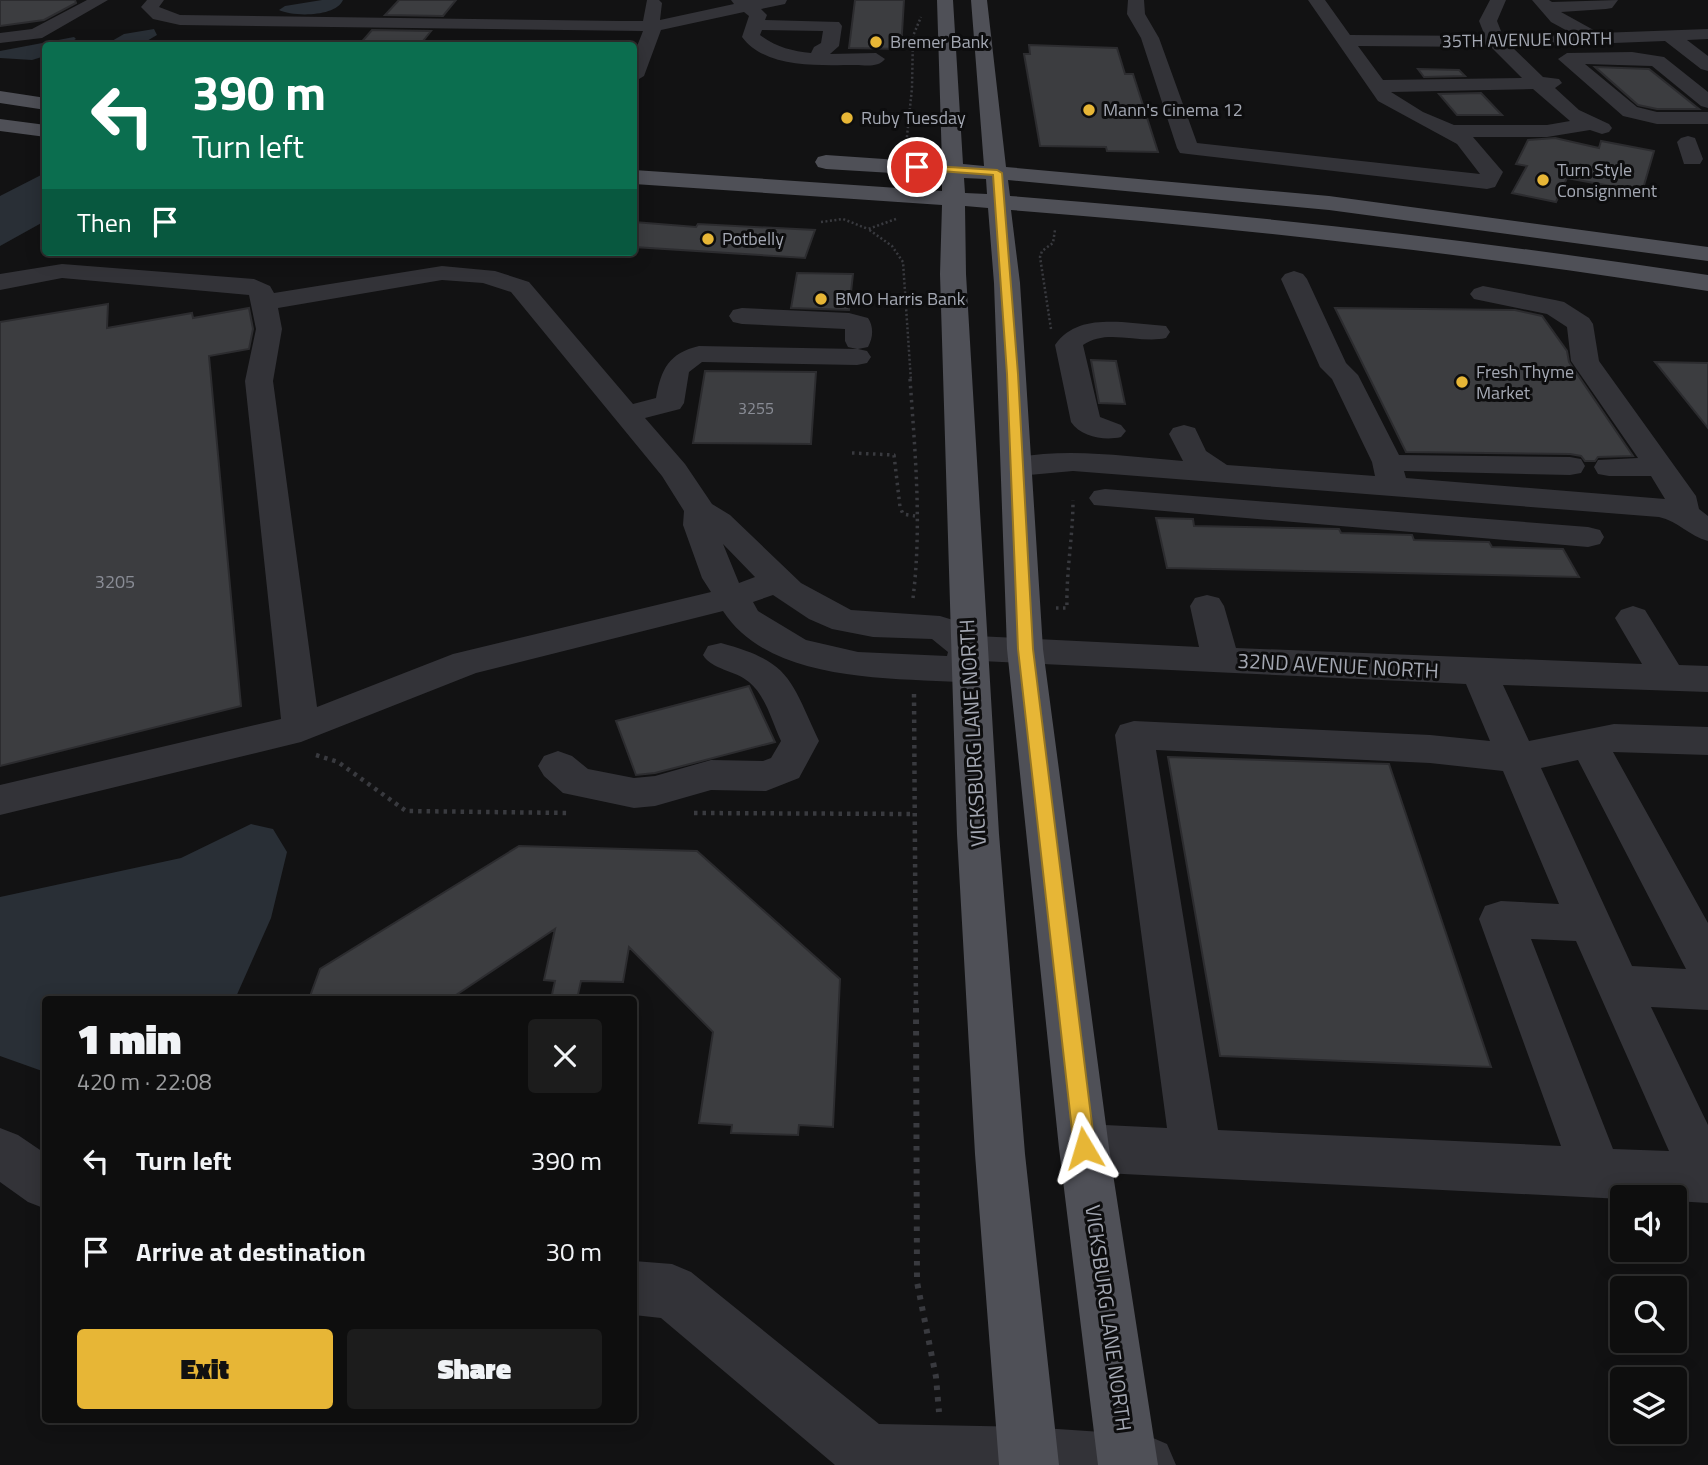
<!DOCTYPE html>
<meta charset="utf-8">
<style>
body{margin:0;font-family:"Titillium Web",sans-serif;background:#1c1c1c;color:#f1f3f6;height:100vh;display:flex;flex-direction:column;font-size:26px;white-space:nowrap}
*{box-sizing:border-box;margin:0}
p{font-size:23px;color:#9b9c9e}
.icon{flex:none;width:38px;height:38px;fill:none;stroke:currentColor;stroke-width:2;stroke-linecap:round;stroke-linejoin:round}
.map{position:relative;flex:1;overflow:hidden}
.side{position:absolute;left:42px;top:996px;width:595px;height:427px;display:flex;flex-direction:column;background:#0e0e0e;border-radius:7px;box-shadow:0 4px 18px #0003,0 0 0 2px #2e2e2e}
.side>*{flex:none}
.top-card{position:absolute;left:42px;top:42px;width:595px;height:214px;border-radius:7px;box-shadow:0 4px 18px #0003,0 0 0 2px #2e2e2e;background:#0b6e4f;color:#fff;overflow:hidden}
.tools{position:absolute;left:1610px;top:1185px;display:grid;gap:14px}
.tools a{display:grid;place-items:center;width:77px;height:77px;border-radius:7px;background:#0e0e0e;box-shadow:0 4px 18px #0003,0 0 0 2px #2e2e2e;font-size:35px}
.pin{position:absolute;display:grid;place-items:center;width:60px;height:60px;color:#fff;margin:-30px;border:4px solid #fff;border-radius:50%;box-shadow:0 2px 7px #0007}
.me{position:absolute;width:77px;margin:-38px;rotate:353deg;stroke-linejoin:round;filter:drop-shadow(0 0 5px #0008)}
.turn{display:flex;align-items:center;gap:24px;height:147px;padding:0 35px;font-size:32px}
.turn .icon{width:91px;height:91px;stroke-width:2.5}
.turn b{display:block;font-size:49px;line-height:60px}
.then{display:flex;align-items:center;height:66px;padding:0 35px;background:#0003;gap:14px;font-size:26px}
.round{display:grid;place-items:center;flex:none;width:74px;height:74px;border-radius:7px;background:#1c1c1c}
.head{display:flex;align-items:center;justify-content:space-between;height:119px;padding:0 35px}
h1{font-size:42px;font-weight:800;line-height:52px}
.button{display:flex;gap:14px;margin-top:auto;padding:14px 35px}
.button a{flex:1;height:80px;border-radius:7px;background:#e7b636;color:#111;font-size:28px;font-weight:800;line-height:80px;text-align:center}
.button a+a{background:#1c1c1c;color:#f1f3f6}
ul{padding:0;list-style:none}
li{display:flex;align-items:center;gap:21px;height:91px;padding:0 35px}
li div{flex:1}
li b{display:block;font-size:26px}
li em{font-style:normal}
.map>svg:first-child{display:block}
</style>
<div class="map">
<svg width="1708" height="1465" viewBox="0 0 1708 1465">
<rect width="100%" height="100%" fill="#121213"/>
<path fill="#292f36" d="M322,0H343C336,17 293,17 279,10L285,6Z
M154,29L157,35L140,45H105L124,34Z
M74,37L76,39L65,45L46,46L45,56L32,60L0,58V51Z
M45,173V221L0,246V196Z
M251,824L273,829L287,852L271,918L235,999H46L45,1072L0,1056V897L181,858Z"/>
<path fill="#3c3d40" stroke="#2c2c2f" stroke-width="2" d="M0,0H75L76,3L44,20L0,26Z
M399,0H456L443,16L385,15Z
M855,0H904L901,49L849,48Z
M372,30L431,31L419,46H358Z
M1029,45L1117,48L1125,74H1133L1158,152L1107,151L1106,147L1040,146L1024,54H1030Z
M1595,67L1649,69L1699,109H1657L1638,105Z
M1418,69L1459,70L1465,76L1424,77Z
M1481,93L1502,115H1457L1439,94Z
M1555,138L1599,148L1601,141L1654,151L1642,192L1567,178L1556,202L1512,193L1527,166L1516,164L1528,140Z
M634,222L696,227L698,224L815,230L805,258L634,247Z
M797,273L853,274L849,310L791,308Z
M108,304L107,328L192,313L193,318L249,308L253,329L249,349L209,356L241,706L0,766V322Z
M1335,308L1515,310L1542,316L1567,351L1569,362L1633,456L1598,457L1595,461H1585L1581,456L1570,454L1406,452Z
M1091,360L1116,361L1125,404L1099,403Z
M1655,362L1708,363V428Z
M705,371L816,372L811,444L693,443Z
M1156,518L1193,519L1194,526L1339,529L1341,533L1412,535L1414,540L1489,542L1492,547L1563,549L1579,577L1167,568Z
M749,686L775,742L655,773L636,775L616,721Z
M1168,757L1389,764L1491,1067L1220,1056Z
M519,846L697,851L840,979L833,1127L799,1125L798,1135L731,1133L732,1125L699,1123L713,1032L629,947L623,982L581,981L577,999H551L555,981L544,980L555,929L450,999H309L320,969Z"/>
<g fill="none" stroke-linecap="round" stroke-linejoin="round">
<path stroke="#393a3f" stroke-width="2.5" stroke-dasharray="2 2.5" stroke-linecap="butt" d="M906,146L912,88L913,36L921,17
M896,219L868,229L892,246L903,262L911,381
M821,222L843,219L868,229
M1051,329L1040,257L1042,251L1053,243L1055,230"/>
<path stroke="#393a3f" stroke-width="3.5" stroke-dasharray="2.5 4.5" stroke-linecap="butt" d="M910,379C915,451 922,526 913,598
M852,453L894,455L900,507L903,514L915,516
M1056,608H1067C1066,571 1073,537 1073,500"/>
<path stroke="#393a3f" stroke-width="4.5" stroke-dasharray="3.5 5" stroke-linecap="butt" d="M914,694L916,1010
M316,755L338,762L406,811L569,813
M694,813L913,814"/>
<path stroke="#393a3f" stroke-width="6" stroke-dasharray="4.5 7" stroke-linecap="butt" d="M916,1008L917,1282L936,1377L939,1412"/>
<path fill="#333338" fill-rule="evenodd" d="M87,0H108L42,38L0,43V33L32,29Z
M147,0H164L159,7L180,15L621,21H643L647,0H659L662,3L660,20L734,4L731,0H787L785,4L761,9L767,15L765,20L839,22L842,26L839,46L830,54L876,53L885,59C878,68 865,65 855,65C819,65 766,69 742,37L749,16L744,12L661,30L644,76L634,82V54L643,31L180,25L153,19L141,7ZM762,30L823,31L821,43L814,47L811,53C792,51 776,47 760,35Z
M1128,0H1144L1145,14L1159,38L1197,143L1480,174L1457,144L1378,101L1308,0H1325L1350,35L1485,36L1479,21L1490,0H1506L1497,21L1503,36L1573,34L1551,22L1532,0H1549L1552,2L1618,0L1612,8L1606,9L1561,12L1599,33L1708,29V39L1687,40L1708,56V71L1701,69L1665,41L1512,47L1543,77L1559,79L1562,83L1555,88L1579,110L1609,124L1612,128L1609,132L1602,134L1590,130L1547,137H1473L1503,172L1495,187L1487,189L1188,154L1180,153L1177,148L1141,38L1127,14ZM1358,46L1491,47L1522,78L1383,80ZM1533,89L1570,121L1547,125H1454L1423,112L1391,92Z
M1632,52L1664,57L1708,92V108L1701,106L1652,66L1585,64L1637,107L1657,112H1708V124H1657L1623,116L1558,59L1567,53Z
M1688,136L1695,138L1703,159L1700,164H1684L1677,142L1681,138Z
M62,264L254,279L270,286L274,293L442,266L495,271L529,282L633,404L656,398C661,369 669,353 699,346L857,349L848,347L845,341V329L742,324L733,322L729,316L733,310L742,308L849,313L868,318C874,327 873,338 868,347L858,349L867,351L871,357L867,363L857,365L702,362L689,372L684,403L680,409L645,418L685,464L712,504L730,515L801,583L851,610L940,616L953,620L976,636L1199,647L1190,606L1195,598L1207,595L1219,598L1224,606L1236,648L1642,664L1615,618L1621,610L1633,606L1645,610L1679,665L1708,666V692L1503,685L1529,741L1614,724L1708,727V755L1613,752L1708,923V1010L1651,1007L1708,1125V1203L1675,1201V1197L1622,1199L1084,1172L1066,1165L1059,1148L1066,1131L1084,1124L1167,1128L1115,735L1120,725L1134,721L1430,735L1490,741L1466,684L981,661L972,678L959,682C885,678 768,681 723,611L476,673L301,742L0,815V785L281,719L245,381L256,329L249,295L62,278L0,290V274ZM442,280L483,283L511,292L662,476L684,511L683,525L702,578L711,592L453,654L317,707L273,381L282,329L278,308ZM723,544L755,577L739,583ZM773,595L809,619L832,629L873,637L932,639L948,652L947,656L858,652L806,640L758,611L753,602ZM1156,750L1430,763L1503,771L1559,904L1501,901L1485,906L1479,919L1561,1146L1218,1130ZM1578,760L1686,969L1632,966L1541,768ZM1531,939L1576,941L1669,1151L1613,1149Z
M1294,271L1303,274L1307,279L1346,363L1358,375L1399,455L1570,457L1581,459L1585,466L1581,473L1570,475L1404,471L1406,478L1665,499L1651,476H1609L1598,474L1594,467L1598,460L1638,458L1571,361L1567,327L1547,314L1474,299L1470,294L1474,289L1483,286L1555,300L1564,302L1589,318L1593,324L1599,361L1696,496L1699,509L1708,516V541C1689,536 1678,521 1659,517L1073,471L1018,476L1007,474L1003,467L1007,460C1064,446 1125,457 1183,461L1169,434L1173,428L1184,425L1195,428L1206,451L1227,465L1375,476L1372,462L1332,379L1320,367L1281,279L1285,274Z
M1122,322L1166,326L1170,332L1166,338C1140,344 1106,328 1083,345L1100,417L1121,425L1126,431L1121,437C1105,441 1081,437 1071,422L1055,345C1071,322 1096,321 1122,322Z
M1105,489L1588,527L1600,530L1604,537L1600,544L1588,547L1094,505L1089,498L1094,491Z
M721,643C791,662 790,679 819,741L799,778L766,791L711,790L655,806L634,808L563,793L544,776L538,766L544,756L558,751L572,756L588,769L634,778L655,776L711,760L763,761L771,758L781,741C772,722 766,696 749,682C735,670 712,670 703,655L708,646Z
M0,1128L18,1135L46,1154V1209L28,1202L0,1182Z
M634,1261L672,1264L691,1272L879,1424L1028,1427L1146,1435L1167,1444L1176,1465H835L661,1318L634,1315Z"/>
<path fill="#4f5057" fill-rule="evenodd" d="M937,0H953L963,164L984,166L971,0H987L1006,167L1329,196L1708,247V261L1329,210L1008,180L1010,196C1244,214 1476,240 1708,275V291C1477,255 1245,228 1011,210L1020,283L1043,649L1109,1148L1158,1465H1098L1059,1148L1007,649L994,283L988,208L965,206L966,274L999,834L1025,1154L1059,1465H999L975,1154L957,834L940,274L942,205L634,184V170L942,191V176L826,169L818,167L815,162L818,157L826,155L942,163ZM964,178L986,179L987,194L965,193Z
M0,91L46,98V110L0,103Z
M0,119L46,125V137L0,131Z"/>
</g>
<path fill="#e7b636" stroke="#967623" stroke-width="2" d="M917,165L997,170L1002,173L1018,374L1033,649L1095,1148L1092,1155L1084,1158L1077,1155L1074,1148L1018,649L1007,374L993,175L913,169L912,167Z"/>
<g fill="#e7b636" stroke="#0d0d0e" stroke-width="2.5">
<circle cx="876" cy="42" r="7"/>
<circle cx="1089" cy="110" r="7"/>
<circle cx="847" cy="118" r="7"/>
<circle cx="1543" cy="180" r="7"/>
<circle cx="708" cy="239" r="7"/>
<circle cx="821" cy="299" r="7"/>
<circle cx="1462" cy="382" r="7"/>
</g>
<g text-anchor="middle" stroke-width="6" stroke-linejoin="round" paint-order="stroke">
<g font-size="16" fill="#8a8d96">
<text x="756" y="414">3255</text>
</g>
<g font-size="18" fill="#a4a8b3" stroke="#0d0d0e">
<text transform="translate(1527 40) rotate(-1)" y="6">35TH AVENUE NORTH</text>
</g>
<g font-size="18" fill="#a4a8b3" stroke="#0d0d0e" text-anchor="start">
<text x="890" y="48">Bremer Bank</text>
<text x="1103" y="116">Mann's Cinema 12</text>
<text x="861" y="124">Ruby Tuesday</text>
<text x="1557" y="176">Turn Style<tspan x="1557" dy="21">Consignment</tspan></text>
<text x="722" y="245">Potbelly</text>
<text x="835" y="305">BMO Harris Bank</text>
<text x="1476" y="378">Fresh Thyme<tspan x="1476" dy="21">Market</tspan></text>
</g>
<g font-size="18" fill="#8a8d96">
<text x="115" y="588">3205</text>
</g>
<g font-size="21" fill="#a4a8b3" stroke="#0d0d0e">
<text transform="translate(1338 666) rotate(3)" y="7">32ND AVENUE NORTH</text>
<text transform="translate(973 733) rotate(-93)" y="7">VICKSBURG LANE NORTH</text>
<text transform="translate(1108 1318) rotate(82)" y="7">VICKSBURG LANE NORTH</text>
</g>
</g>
</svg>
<div class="tools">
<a><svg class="icon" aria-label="sound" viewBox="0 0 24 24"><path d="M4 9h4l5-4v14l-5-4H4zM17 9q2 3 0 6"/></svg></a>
<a><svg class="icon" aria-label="search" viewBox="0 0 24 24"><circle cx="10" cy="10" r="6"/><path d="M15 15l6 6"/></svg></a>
<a><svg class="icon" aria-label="layers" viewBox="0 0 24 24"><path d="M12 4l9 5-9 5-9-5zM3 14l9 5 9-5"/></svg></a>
</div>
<div class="pin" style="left:917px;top:167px;background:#d93025"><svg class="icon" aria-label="arrive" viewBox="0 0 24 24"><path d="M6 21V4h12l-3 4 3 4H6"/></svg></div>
<svg class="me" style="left:1084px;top:1148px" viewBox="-20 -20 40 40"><path d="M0-17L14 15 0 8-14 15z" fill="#e7b636" stroke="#fff" stroke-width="4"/></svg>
<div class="top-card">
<div class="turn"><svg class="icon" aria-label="left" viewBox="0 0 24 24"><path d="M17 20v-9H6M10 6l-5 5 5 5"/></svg><div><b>390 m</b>Turn left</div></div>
<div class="then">Then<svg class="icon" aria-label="arrive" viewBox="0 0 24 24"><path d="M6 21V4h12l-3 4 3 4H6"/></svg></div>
</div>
<section class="side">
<div class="head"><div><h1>1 min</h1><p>420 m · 22:08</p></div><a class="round"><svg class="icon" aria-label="close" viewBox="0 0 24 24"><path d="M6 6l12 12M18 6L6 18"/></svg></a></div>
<ul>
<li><svg class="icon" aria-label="left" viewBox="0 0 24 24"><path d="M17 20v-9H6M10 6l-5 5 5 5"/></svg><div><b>Turn left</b></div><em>390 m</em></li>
<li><svg class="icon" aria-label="arrive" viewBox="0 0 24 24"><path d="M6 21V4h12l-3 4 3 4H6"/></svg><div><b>Arrive at destination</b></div><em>30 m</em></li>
</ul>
<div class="button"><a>Exit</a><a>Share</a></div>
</section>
</div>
